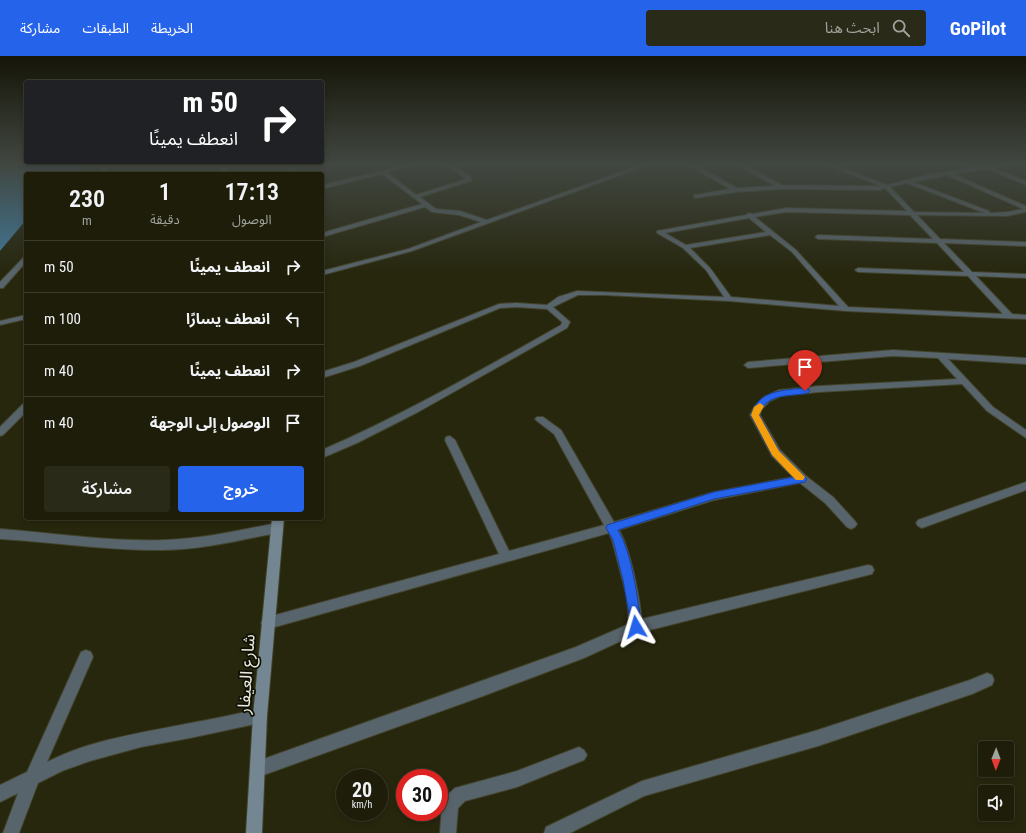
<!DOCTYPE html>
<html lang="ar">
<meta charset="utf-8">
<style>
body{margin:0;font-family:"Roboto Condensed","Noto Sans Arabic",sans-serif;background:#2a2a18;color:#f1f3f6;direction:rtl;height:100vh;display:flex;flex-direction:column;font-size:15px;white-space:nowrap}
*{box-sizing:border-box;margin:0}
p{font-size:13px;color:#a0a29c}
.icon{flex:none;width:22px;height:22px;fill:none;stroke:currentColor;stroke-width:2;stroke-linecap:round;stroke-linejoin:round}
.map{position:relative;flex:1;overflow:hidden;direction:ltr}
.sheet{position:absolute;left:24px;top:116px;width:300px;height:348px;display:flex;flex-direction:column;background:#1d1d0a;border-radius:4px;box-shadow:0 2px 6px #0003,0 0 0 1px #3b3b2b;direction:rtl}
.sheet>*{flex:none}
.guide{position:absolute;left:24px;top:24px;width:300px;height:84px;border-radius:4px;box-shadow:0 2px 6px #0003,0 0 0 1px #3b3b2b;direction:rtl;background:#202124;color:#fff;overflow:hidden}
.needle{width:26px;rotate:181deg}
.buttons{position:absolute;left:978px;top:685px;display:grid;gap:8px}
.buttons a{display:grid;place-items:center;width:36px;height:36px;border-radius:4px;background:#1d1d0a;box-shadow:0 2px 6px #0003,0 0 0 1px #3b3b2b;font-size:20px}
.speed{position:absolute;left:336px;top:713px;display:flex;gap:8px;font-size:20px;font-weight:700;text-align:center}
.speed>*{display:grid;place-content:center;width:52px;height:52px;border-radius:50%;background:#1d1d0a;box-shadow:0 2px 6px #0003,0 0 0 1px #3b3b2b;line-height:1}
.speed small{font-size:10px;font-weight:400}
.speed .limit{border:6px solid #d22;background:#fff;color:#111}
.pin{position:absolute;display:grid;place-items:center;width:34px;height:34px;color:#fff;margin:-41px -17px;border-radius:50% 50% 50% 0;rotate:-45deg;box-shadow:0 0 4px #0007}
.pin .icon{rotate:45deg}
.me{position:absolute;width:44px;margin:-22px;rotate:353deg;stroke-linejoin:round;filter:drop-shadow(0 0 3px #0008)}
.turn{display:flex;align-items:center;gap:14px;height:84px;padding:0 20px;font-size:18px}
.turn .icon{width:52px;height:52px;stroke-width:2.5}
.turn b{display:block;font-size:28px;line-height:34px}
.eta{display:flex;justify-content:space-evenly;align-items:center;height:68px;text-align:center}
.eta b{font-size:24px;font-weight:600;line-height:28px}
.cta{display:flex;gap:8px;margin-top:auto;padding:8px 20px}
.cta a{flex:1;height:46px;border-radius:4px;background:#2563eb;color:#fff;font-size:16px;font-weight:600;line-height:46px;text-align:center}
.cta a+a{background:#2a2a18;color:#f1f3f6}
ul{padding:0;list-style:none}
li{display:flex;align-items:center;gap:12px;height:52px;padding:0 20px;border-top:1px solid #3b3b2b}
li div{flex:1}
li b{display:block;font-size:15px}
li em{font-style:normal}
header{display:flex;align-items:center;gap:24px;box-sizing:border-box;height:56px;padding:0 20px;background:#2563eb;color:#fff}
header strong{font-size:19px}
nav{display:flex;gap:22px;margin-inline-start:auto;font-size:14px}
.search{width:280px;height:36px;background:#2a2a18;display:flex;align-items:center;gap:10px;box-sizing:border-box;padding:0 14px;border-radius:4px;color:#a0a29c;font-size:15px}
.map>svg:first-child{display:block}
</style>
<header>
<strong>GoPilot</strong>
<div class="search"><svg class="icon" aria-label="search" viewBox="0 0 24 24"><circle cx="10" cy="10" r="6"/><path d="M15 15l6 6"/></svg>ابحث هنا</div>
<nav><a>الخريطة</a><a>الطبقات</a><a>مشاركة</a></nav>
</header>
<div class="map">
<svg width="1026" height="777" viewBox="0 0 1026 777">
<rect width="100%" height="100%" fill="#27270e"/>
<path fill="#42799a" d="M0,108H88L77,118H26V164L0,195Z"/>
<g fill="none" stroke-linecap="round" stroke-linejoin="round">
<g stroke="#42432b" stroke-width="2">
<path id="minor" d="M106,108H112L103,118H97Z
M302,108H310L281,118H273Z
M394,108L403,109L417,108L387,116L416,139L466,123L447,109L452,108L471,121V125L420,141L436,153L460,155L487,164L643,108H651L412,195L322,219V215L408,193L481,166L459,159L432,156L425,151L322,181V177L422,148L382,118L322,133V129L398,111Z
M686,108H693L737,132L775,130L736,108H743L782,129L880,130L825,108H833L887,129L927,119L987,109L1010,108L993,112L1026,125V129L987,113L953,118L1026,150V156L1007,160L917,159L940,183L1026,186V190L944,187L972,216L1026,218V222L976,220L1012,258L1026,259V263L846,255L729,245L604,239H578L553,251L570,266L567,272L418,356L357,387L322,402V394C405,358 483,313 561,269L562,266L547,253L516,251L500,252L360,310L322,322V316L354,306L499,248L516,247L547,249L558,241L577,235L724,241L706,214L683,192L657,177V175L746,159L749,157L752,158L786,152L907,155L885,132L880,134L781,133L736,136L696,142L694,141V139L730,133ZM947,119L1023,153L1007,156L990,157L989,155L913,126ZM907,127L984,157L914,156L890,131ZM786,156L910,159L933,183L818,179L815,181L818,183L937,187L964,216L858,212L855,214L858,216L968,220L1003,258L848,251L796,194L755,161ZM749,162L766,176L686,189L665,177ZM770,179L792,196L839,250L731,241L710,212L690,192Z
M26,200V206L3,232H0V226L24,201Z
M26,259V263L0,269V265Z
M893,294L1026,302V308L948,303L993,351L1026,374V382L987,355L962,328L819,336L781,340L770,345L761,354L760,359L780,394L806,420L833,441L855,465L857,468L855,471L851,473L847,471L825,447L800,427L714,444L619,474C631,495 639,539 642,563L868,509L872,510L874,514L872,518L638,577L584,602L483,640L258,721L252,719L250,713L252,707L258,705L576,591L629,568L627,541L612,484L609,477L268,573L263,571L261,567L263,563L268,561L499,498L445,384L446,381L450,380L455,384L509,495L604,469L554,378L537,365L535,363L537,361H543L561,374L614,466L714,436L793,421L772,400L750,359L754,351L764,341L779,334L819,330L957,323L938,302L893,300L748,312L744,309L748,306Z
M26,347V356L3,379L0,380V371L23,348Z
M1026,426V434L922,472L918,470L916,467L918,464Z
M277,467L281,469L283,472L281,475L277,477C239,484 202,494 163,494C109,495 54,486 0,483V473C55,477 110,486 165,484C203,483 240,474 277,467Z
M86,594L91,596L93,601L47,706C92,683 142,677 191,667C214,663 237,658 260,653L265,655L267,660L265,665L260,667L190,682L141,691L90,705L62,715L38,727L19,777H3L18,737L0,746V729L27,716L81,596Z
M987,617L992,619L994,624L992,629L972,638L818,690L644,740L570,777H544L546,771L642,725L818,674L970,624Z
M579,691L584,694L587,699L584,704L517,731L465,745L458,752L456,777H440L442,748L444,742L455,732L517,715Z"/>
</g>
<g stroke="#42432b" stroke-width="2">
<path id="secondary" d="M220,108H226L228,118H222Z
M272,462H284L267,660L262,777H246L253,660Z"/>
</g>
<use href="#minor" fill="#58646b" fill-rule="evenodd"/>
<use href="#secondary" fill="#748692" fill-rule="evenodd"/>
</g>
<linearGradient id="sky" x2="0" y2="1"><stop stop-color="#151508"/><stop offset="0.5" stop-color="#414741"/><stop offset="1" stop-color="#414741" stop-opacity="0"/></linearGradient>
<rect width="1026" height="217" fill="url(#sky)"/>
<path fill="#2563eb" stroke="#184099" d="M805,332L808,333L810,335L808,337C791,341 766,336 759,359L779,395L807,423L805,426L714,443L618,474C633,499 637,542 642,571L641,575L636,577L632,575L623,524L613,484L606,472L607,469L714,436L794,421L772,399L751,359C758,334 784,334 805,332Z"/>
<path fill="#f59e0b" d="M760,347L764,350L759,359L779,395L805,421L803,424H796L772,399L751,359L754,351Z"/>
<g text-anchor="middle" stroke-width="3.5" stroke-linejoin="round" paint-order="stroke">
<g font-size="17" fill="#ebecdc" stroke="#0f1006">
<text transform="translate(246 618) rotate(-86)" y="6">شارع العيفار</text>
</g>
</g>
</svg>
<div class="buttons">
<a><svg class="needle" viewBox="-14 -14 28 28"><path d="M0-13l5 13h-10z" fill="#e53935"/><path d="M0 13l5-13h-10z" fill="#a0a29c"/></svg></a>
<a><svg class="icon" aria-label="sound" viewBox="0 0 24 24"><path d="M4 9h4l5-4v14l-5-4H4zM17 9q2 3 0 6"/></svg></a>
</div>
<div class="speed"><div>20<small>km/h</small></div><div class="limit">30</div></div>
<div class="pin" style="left:805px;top:335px;background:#d93025"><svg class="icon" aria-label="arrive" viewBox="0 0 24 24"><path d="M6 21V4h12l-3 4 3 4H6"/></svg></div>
<svg class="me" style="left:636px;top:571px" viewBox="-20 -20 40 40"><path d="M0-17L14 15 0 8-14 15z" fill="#2563eb" stroke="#fff" stroke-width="4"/></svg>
<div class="guide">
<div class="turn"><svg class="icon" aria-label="right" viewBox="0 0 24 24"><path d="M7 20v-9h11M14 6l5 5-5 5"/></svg><div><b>50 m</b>انعطف يمينًا</div></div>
</div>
<section class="sheet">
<div class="eta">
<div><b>17:13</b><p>الوصول</p></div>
<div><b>1</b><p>دقيقة</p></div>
<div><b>230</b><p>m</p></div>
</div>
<ul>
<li><svg class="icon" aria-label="right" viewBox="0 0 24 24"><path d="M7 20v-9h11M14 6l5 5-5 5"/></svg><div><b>انعطف يمينًا</b></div><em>50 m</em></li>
<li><svg class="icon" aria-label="left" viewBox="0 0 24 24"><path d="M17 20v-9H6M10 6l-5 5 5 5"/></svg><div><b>انعطف يسارًا</b></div><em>100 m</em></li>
<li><svg class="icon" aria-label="right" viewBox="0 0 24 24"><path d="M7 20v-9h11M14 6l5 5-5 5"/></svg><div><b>انعطف يمينًا</b></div><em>40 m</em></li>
<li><svg class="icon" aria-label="arrive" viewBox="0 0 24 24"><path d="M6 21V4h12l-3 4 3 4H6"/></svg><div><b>الوصول إلى الوجهة</b></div><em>40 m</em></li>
</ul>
<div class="cta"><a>خروج</a><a>مشاركة</a></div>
</section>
</div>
